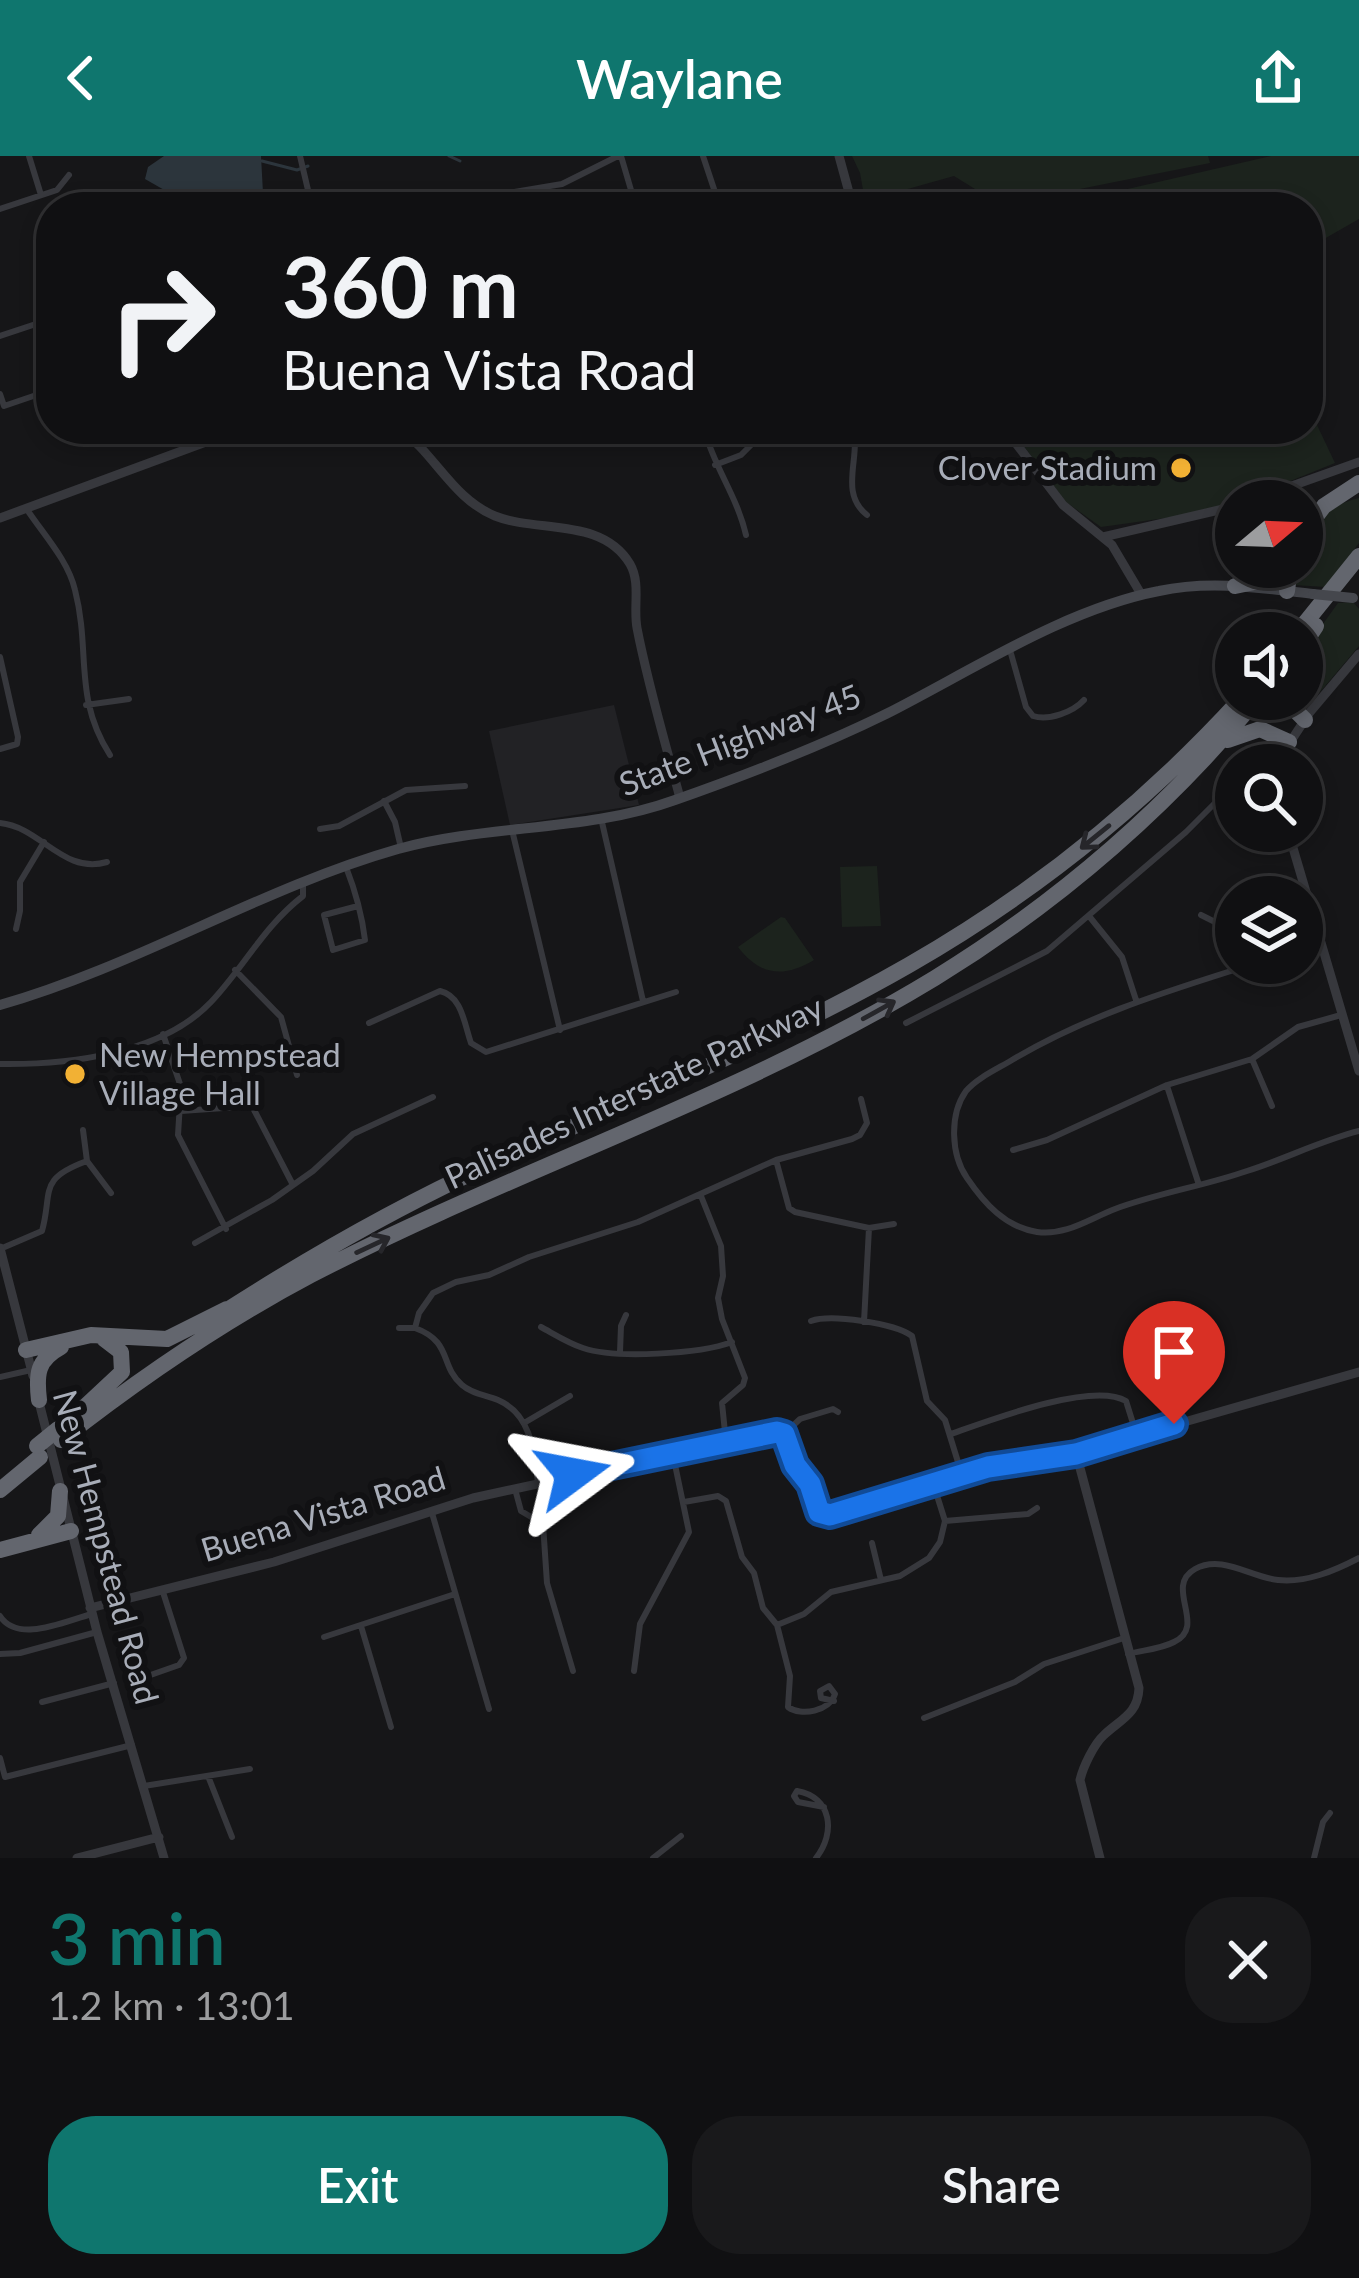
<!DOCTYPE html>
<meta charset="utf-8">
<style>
body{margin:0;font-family:Lato,sans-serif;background:#19191b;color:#f1f3f6;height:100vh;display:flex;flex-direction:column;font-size:45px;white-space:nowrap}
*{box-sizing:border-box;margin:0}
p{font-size:39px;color:#9c9d9f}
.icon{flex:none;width:66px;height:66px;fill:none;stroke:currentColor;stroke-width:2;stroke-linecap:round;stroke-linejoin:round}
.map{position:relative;height:1702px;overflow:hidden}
.sheet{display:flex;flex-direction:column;background:#101012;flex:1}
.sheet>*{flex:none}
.banner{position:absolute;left:36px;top:36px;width:1287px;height:252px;border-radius:48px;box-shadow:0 6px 18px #0003,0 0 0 3px #303032;background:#101012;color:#f1f3f6;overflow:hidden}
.needle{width:78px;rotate:71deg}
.tools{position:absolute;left:1215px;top:324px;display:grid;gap:24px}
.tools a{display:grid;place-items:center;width:108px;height:108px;border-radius:50%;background:#101012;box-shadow:0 6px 18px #0003,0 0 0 3px #303032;font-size:60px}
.pin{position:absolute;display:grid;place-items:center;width:102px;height:102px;color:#fff;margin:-123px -51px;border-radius:50% 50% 50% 0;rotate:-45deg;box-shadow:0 0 12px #0007}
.pin .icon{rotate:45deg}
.me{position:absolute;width:132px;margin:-66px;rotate:77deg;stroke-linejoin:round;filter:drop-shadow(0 0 9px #0008)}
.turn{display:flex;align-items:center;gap:42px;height:252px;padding:0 48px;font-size:54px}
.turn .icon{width:156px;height:156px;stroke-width:2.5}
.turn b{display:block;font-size:84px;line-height:102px}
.round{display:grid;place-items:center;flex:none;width:126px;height:126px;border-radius:48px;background:#19191b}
.overview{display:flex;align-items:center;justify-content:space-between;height:204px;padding:0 48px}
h1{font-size:72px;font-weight:600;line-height:90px;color:#0f766e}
.cta{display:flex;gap:24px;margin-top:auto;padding:24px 48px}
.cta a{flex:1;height:138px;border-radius:48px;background:#0f766e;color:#fff;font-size:48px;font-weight:600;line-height:138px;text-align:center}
.cta a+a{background:#19191b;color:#f1f3f6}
header{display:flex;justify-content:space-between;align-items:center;height:156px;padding:0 48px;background:#0f766e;color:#fff;font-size:54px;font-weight:600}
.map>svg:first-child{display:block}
</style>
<header><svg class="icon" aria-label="back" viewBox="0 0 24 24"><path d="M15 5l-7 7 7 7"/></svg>Waylane<svg class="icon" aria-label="share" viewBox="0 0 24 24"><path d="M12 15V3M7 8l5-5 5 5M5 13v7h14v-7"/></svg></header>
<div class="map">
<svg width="1359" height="1702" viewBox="0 0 1359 1702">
<rect width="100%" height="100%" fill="#161618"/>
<path fill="#222225" d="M614,549L639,649L510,669L489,575Z"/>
<path fill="#1c231d" d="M852,0H1208L1210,7L990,51L988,41L954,20L865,45L860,17Z
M1271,0H1359V63L1317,87L1308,73V51L1058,49Z
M1308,250L1335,307L1216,355L1101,371L1066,346L1011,273H1308Z
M1359,342V387L1326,431L1293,429L1294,411H1302C1302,373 1323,350 1359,342Z
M1353,446L1359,453V490L1304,555L1289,543H1302V497L1338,447Z
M877,710L881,770L842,771L840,711Z
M781,761L785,762L814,804C784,822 760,820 738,791Z"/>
<path fill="#2c353c" d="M164,0H261L263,37L268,51H172L166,35L145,23L148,11Z"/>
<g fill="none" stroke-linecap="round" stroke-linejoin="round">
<path stroke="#2c353c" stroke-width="3" d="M449,0L460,5
M262,5L297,14L308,10"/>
<path stroke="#37383d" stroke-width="6" d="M29,0L41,39
M300,0L312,51
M621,0L636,51
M703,0L720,51
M423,51L562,28L618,0
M0,53L57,34L69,19
M0,180L51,163
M0,238L4,250L51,234
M704,273C714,311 737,340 746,379
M854,273C860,303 839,337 867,359
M194,287L217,273
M715,309L741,299L751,289
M26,352C43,378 68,404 75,434C91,496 73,541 110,599
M1010,494L1026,551L1033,560C1049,565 1073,556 1084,544
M0,501L18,581L17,588L0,593
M86,549L129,543
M1252,609L1266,600L1279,601
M384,645L395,666L401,692
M601,662L643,845
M0,667C41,671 63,719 107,706
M320,673L339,670L406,634L465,630
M512,674L560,874
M346,711C355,734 362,759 365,784L333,794L324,759L358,750
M1201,759L1217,767L1236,789
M1089,760L1122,801L1136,844
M16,773L20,755V726L44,686
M1302,779L1318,774
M1245,807L1231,815C1155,839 1081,863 1012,904C997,913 977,922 966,935C949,959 951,999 967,1022C984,1047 1005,1071 1037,1076C1066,1080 1089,1063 1115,1053C1158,1037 1204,1030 1247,1015C1285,1003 1320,985 1359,975
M235,814L281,861L297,919
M369,867L440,835C462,840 464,867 471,887L486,896L676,836
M906,867L1047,795L1186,676L1236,626
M163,878L181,931L178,979L226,1073
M1252,903L1272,950
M0,908C68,909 162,898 211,846C244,811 264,770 303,740V729
M1167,930L1199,1029
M181,955L252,950L293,1029
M83,974L87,1005L111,1037
M1013,994L1047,984L1167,929L1252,903L1298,871L1341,859
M776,1004L789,1052L795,1056L869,1072L894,1068
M701,1040L721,1090L723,1120L718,1142L722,1163L745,1222L743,1229L722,1247L726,1286
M195,1087L272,1044L313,1015L353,978L433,941
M0,1093L42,1075C53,1036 37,1023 87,1005
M811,1165C831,1158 894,1167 912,1180L927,1245L945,1264L962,1319
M864,1166L869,1072
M541,1171C554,1178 568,1187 583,1192C615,1203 700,1198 732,1186
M399,1172H415
M620,1196L621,1170L626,1159
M0,1221L31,1214
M524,1267L570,1240
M784,1278L800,1263L833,1253L838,1256
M951,1278C988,1265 1092,1225 1126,1245L1137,1280
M538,1327C534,1295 531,1258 498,1244C486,1239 472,1238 462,1229C439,1209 453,1186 415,1172L419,1157L433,1137L456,1126L489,1119L529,1101L638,1066L776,1004L852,983L860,979L867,967L861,943
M515,1333L521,1355L543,1368L547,1427L573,1515
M684,1346L718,1340L726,1345L742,1401L754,1417L763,1452L777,1469L790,1520L788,1551C801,1561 830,1555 835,1538L829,1530L820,1535L821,1542L834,1545
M432,1357L489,1553
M945,1365L1028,1358L1037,1352
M872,1387L881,1424
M0,1460C18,1488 65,1465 92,1458
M777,1469L804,1458L831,1436L900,1420L929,1402L940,1386L945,1365L934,1330
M361,1470L391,1571
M324,1481L455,1438
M0,1498L20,1497L97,1476
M1128,1498C1143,1494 1161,1493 1174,1486C1208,1470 1163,1431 1195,1413C1222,1398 1250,1421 1278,1424C1306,1427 1334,1415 1359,1402
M634,1515L640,1468L689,1376L673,1299
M142,1522L179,1509L184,1502L162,1433
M42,1546L114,1527
M924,1562L1015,1526L1044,1508L1124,1482
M0,1602L5,1621L132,1589
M208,1620L232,1681
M144,1630L250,1613
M653,1702L681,1680
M816,1702C836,1677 832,1641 797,1635L794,1640L798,1646L824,1651
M1314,1702L1323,1666L1330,1657"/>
<path stroke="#37383d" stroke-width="9" d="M839,0L853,51
M400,273C435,298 453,343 495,360C538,377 602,361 630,408C641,427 633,451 637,472C648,529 665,586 680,642
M1005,273L1063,349L1112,389L1141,438
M1250,345L1359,306
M0,362L214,283L295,274L356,273
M1103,381L1236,350
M1275,609L1310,556L1359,498
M1288,675L1359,915
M0,1092L33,1220
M38,1242L97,1476L164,1702
M1076,1297L1139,1532C1138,1558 1121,1563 1104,1579C1094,1588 1083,1611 1080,1624L1100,1702
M90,1452L274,1406L473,1342L777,1276L784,1278L795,1309L810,1328L819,1356L830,1359L1005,1307L1076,1297L1359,1216
M77,1702L159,1681"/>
<path stroke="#45474d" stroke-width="10" d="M0,849C137,810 261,732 398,693C488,668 587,676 675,644C746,619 819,591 886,558C971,515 1065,453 1159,435C1210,424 1261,432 1313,438"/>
<path stroke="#63666e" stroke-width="16" d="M1302,379L1324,350L1359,327
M1235,430L1264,424L1282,411
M1287,435L1290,411
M1297,477L1359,400
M1302,491L1316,470
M1284,543L1305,564
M1228,584L1260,573L1289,586
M221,1158C308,1102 397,1051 491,1008C630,943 775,886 909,809C1033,738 1145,648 1241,543
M26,1194L91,1179L167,1183L227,1153
M39,1244C36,1218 37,1204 61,1191
M76,1259L122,1216L121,1196L104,1183
M61,1284C140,1222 222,1166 311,1119C515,1013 738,942 935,822C1057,747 1166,653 1257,543
M0,1334L40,1301
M39,1379L58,1360L60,1335
M0,1394L71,1375"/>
<path stroke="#45474d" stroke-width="10" d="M1313,438L1353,442"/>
<path stroke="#63666e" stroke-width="16" d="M37,1290L58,1273"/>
</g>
<defs><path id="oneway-shaft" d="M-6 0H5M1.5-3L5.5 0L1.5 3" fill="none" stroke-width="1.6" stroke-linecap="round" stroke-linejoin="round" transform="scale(3)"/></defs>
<g stroke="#26262a">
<use href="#oneway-shaft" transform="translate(1095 681) rotate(141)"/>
<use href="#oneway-shaft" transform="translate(879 854) rotate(-29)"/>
<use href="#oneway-shaft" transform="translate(373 1089) rotate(-25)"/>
</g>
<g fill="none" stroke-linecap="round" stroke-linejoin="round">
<g stroke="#114b97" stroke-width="30">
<path id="route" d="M573,1318L777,1276L784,1278L795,1309L810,1328L819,1356L830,1359L988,1311L1076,1298L1174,1268"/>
</g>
<use href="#route" stroke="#1a73e8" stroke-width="21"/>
</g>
<g fill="#f2b134" stroke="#111113" stroke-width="4.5">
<circle cx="1181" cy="312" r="12"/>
<circle cx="75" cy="918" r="12"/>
</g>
<g text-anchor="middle" stroke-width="12" stroke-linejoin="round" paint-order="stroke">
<g font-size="33" fill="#a8adb8" stroke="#111113" text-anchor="end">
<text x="1157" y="324">Clover Stadium</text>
<text x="99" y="911" text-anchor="start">New Hempstead<tspan x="99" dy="38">Village Hall</tspan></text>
</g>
<g font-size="33" fill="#a8adb8" stroke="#111113">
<text transform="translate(740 584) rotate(-21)" y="12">State Highway 45</text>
<text transform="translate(634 936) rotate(-25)" y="12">Palisades Interstate Parkway</text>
<text transform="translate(323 1358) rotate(-17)" y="12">Buena Vista Road</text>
<text transform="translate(106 1391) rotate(75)" y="12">New Hempstead Road</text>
</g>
</g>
</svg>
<div class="tools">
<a><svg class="needle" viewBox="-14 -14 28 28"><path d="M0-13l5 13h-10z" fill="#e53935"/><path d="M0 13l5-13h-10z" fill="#9c9d9f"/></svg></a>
<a><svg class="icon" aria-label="sound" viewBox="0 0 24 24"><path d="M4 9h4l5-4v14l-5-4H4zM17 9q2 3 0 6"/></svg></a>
<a><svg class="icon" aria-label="search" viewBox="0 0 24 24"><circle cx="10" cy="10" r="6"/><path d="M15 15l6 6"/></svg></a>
<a><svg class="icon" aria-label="layers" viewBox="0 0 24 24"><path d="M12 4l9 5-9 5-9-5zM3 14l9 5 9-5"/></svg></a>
</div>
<div class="pin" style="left:1174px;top:1268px;background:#d93025"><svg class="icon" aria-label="arrive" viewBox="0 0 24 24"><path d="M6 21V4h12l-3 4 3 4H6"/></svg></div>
<svg class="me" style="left:573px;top:1318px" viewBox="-20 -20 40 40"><path d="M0-17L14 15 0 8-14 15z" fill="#1a73e8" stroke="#fff" stroke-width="4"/></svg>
<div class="banner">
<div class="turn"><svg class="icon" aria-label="right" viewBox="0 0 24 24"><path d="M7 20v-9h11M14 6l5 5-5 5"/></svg><div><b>360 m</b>Buena Vista Road</div></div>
</div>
</div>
<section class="sheet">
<div class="overview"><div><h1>3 min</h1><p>1.2 km · 13:01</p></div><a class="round"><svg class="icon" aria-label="close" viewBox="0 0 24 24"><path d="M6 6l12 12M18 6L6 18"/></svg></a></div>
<div class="cta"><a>Exit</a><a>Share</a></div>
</section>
